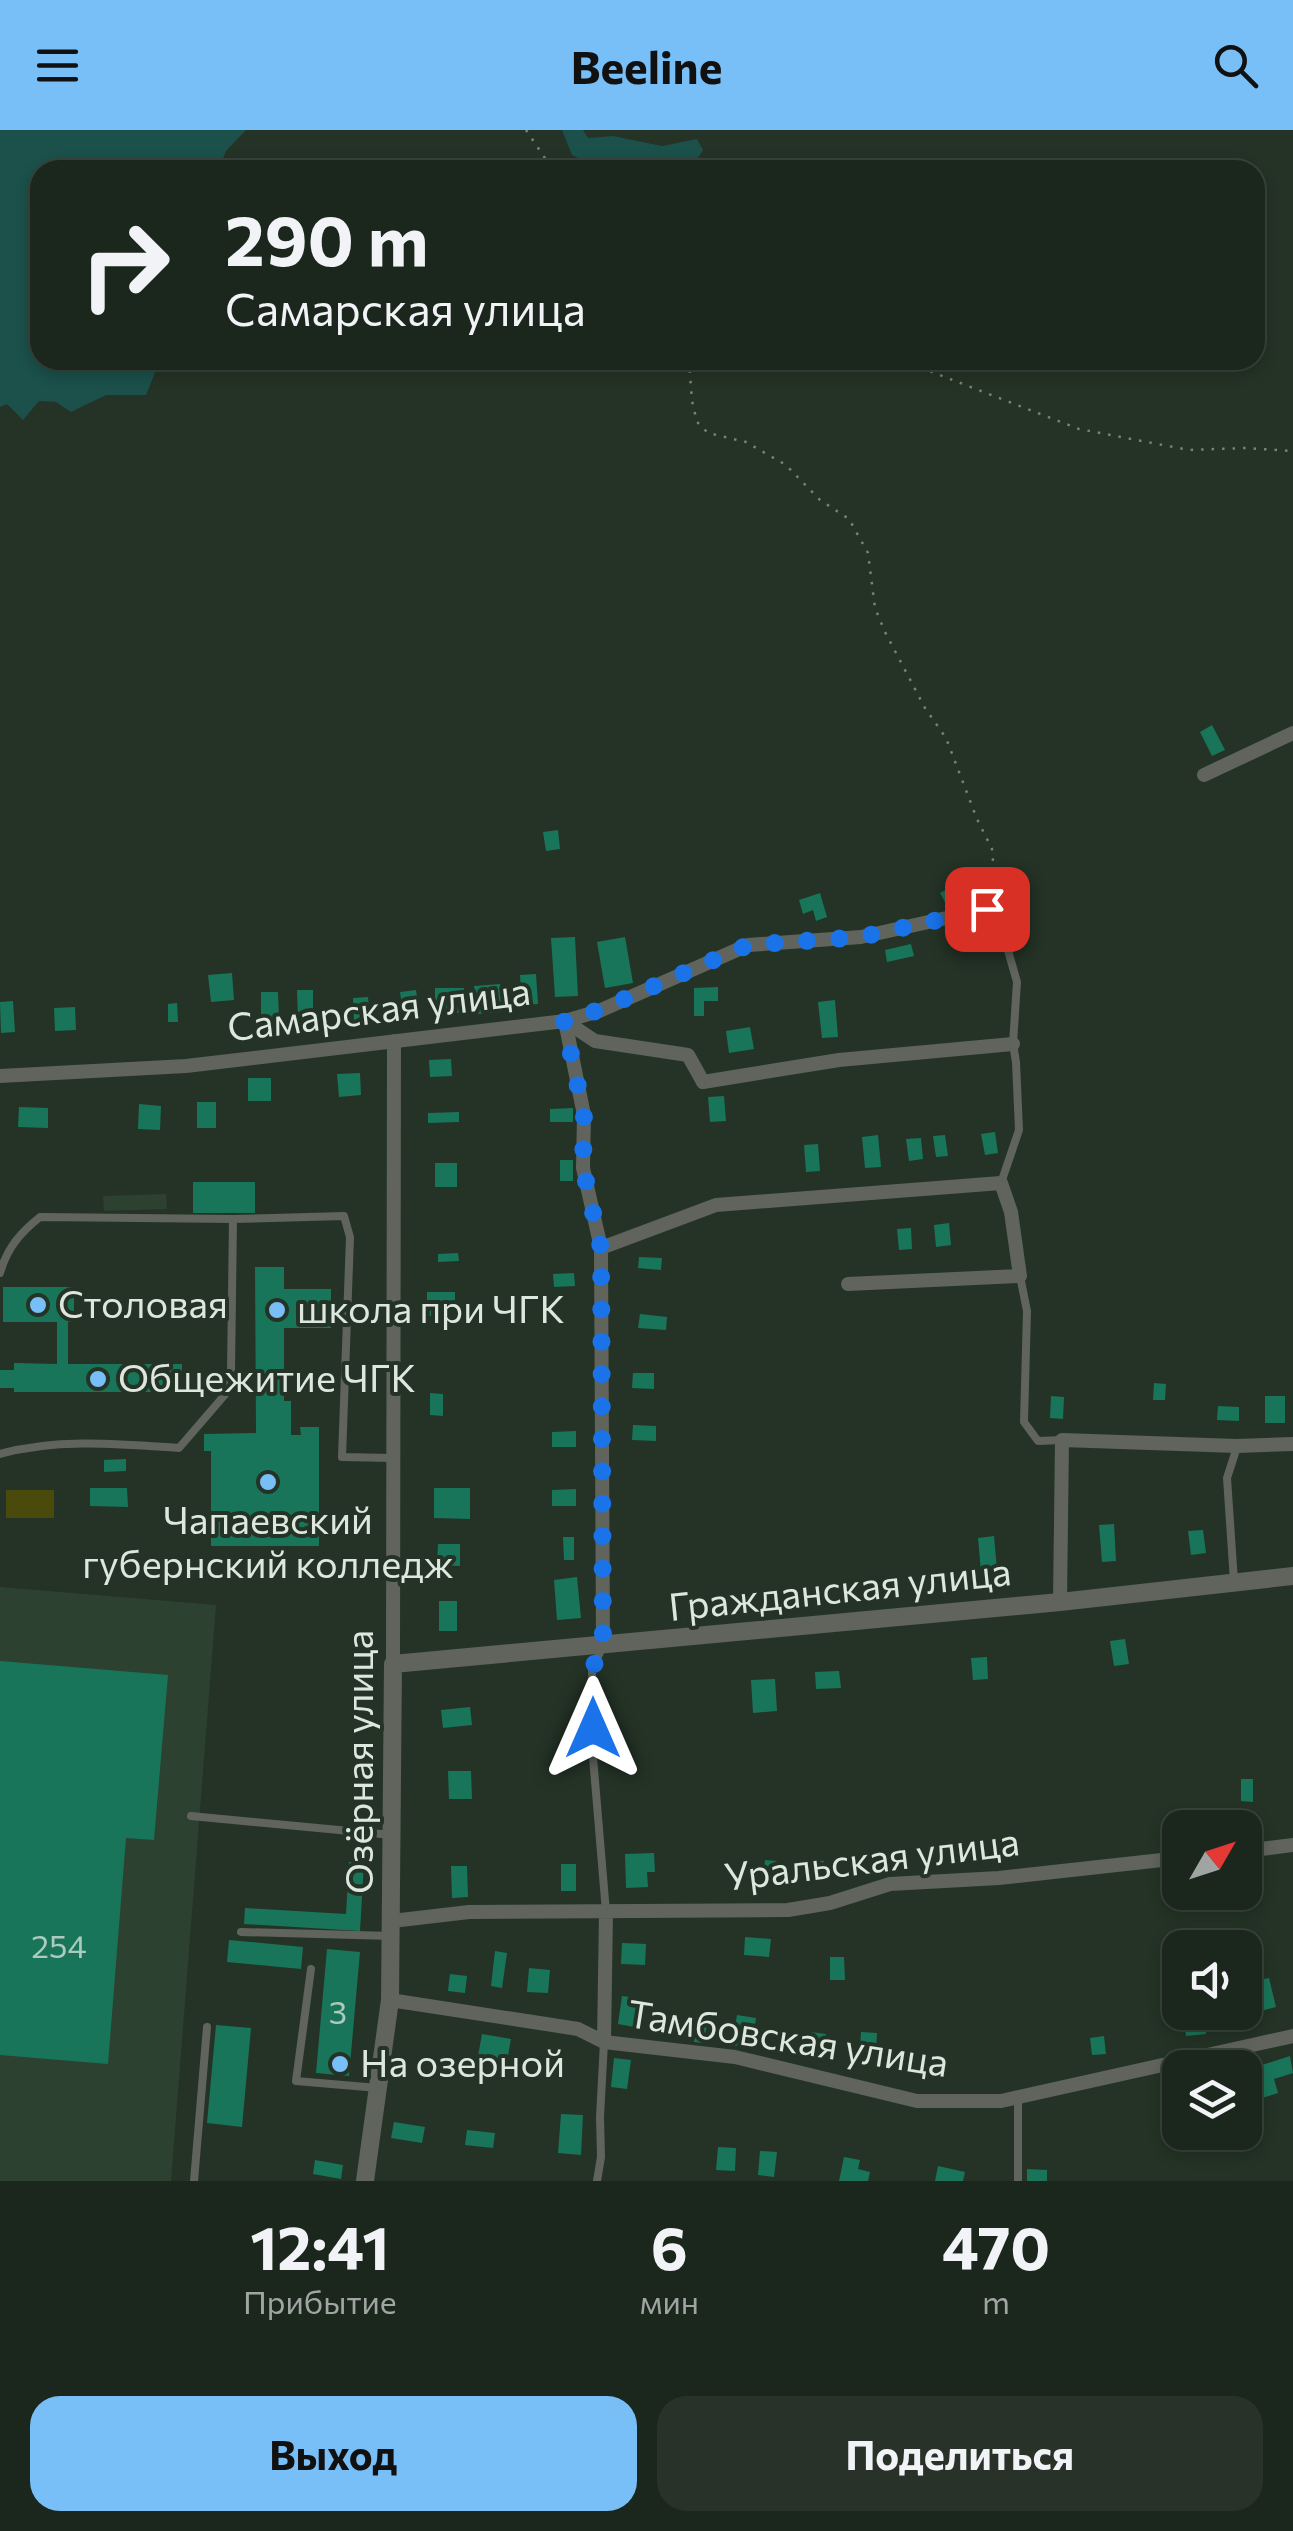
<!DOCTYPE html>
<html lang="ru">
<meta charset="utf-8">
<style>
body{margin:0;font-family:Commissioner,sans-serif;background:#283229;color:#f1f3f6;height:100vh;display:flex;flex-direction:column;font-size:38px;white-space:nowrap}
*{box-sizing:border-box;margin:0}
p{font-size:32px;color:#a0a5a3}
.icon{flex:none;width:55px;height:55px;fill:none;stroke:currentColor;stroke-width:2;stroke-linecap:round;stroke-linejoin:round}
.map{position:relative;height:2051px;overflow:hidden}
.side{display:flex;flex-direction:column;background:#1b261c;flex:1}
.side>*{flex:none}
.top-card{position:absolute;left:30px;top:30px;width:1235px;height:210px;border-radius:30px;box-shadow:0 5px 15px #0003,0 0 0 2px #39433b;background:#1b261c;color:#f1f3f6;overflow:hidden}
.needle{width:65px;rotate:51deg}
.controls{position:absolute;left:1162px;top:1680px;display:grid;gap:20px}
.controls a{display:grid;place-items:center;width:100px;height:100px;border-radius:20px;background:#1b261c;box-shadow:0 5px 15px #0003,0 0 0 2px #39433b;font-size:50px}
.pin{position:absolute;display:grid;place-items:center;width:85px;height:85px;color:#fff;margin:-42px;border-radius:20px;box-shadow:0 5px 15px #0006}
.me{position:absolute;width:110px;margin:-55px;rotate:0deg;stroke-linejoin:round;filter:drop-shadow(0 0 8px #0008)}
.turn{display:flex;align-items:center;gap:35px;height:210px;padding:0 30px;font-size:45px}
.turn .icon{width:130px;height:130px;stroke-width:2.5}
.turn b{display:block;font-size:70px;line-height:85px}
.eta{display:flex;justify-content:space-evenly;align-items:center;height:170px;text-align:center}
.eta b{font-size:60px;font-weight:700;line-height:70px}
.button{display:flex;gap:20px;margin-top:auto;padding:20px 30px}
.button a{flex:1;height:115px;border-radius:30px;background:#78bff7;color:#111;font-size:40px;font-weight:700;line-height:115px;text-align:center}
.button a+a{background:#283229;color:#f1f3f6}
header{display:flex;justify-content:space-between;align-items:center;height:130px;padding:0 30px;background:#78bff7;color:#111;font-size:45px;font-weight:700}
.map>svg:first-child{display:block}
</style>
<header><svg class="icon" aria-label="menu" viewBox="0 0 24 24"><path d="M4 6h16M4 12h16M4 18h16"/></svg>Beeline<svg class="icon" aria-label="search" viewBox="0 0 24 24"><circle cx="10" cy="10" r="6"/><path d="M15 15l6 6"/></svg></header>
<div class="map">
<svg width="1293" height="2051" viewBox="0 0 1293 2051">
<rect width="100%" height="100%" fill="#243326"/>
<path fill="#2d4130" d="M166,1064L167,1079L104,1081L103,1066Z
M0,1457L216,1475L171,2051H0Z"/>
<path fill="#494a0c" d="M6,1360H54V1388H6Z"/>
<path fill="#1b504b" d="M0,0H246L226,21L218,40H40V230H160L146,265H106L71,282L56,272L39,271L23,290L7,274L0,277Z
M562,0H583L588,8L613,6L662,16L697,9L703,20C686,52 655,37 628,35C601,32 599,38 572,25Z"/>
<path fill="#197559" d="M1212,595L1225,620L1212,626L1200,602Z
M558,700L560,719L546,721L543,702Z
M959,753L966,766L947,776L940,763Z
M820,763L827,787L816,791L813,780L803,784L799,770Z
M575,807L578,866L555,867L551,808Z
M625,807L633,853L605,858L597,812Z
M911,814L914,826L887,832L885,820Z
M232,843L234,870L211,872L208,845Z
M536,844L538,874L522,875L520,845Z
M500,854L502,882L477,884L474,856Z
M718,857V871H704V886H694V858Z
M435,858H464V883H441L442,872H435Z
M297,860H313V890L298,891Z
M416,860L419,880L403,882L400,862Z
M261,862H278L279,890H261Z
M368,867L370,889L354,890L353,868Z
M835,870L838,907L822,908L818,872Z
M13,871L15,902L1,903L0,872Z
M177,873L178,892H168V874Z
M75,877L76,900L55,901L54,878Z
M750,897L754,919L729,923L726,901Z
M451,929L452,946L430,947L429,930Z
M360,943L361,965L339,967L337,944Z
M248,948H271V971H248Z
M724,966L726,991L710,992L708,967Z
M197,972H216V998H197Z
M139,974L161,976L160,1000L138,999Z
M19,977L48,978V998L18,997Z
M573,978V992H550V979Z
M459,982V992L428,993V983Z
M995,1002L998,1023L985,1025L981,1004Z
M878,1005L881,1037L865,1038L862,1007Z
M945,1005L948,1026L936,1027L933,1006Z
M921,1008L923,1029L909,1031L906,1009Z
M818,1014L820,1041L806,1042L804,1015Z
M560,1030H573V1051H560Z
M435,1033H457V1057H435Z
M193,1052H255V1083H193Z
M949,1093L951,1115L936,1117L934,1095Z
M911,1098L912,1119L899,1120L897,1099Z
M458,1123L459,1131L438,1132V1124Z
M639,1127L662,1128L661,1140L638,1138Z
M255,1137H284V1159H331V1198H284V1271H291V1305H301L300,1297H319V1416H211V1321H204V1304L256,1303Z
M574,1143L575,1156L554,1157L553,1144Z
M3,1157H74V1192H68V1234H182V1262H14V1258H0V1240H14V1233L57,1234V1192H3Z
M427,1162H455V1173H441V1186H427Z
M640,1184L667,1187L666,1200L638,1198Z
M633,1243H654V1259L632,1258Z
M1154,1253L1166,1254L1165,1270H1153Z
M430,1263L443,1264V1286L430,1285Z
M1051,1266L1064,1267L1063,1289L1050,1288Z
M1265,1266H1285V1293H1265Z
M1218,1276L1239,1277V1291L1217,1290Z
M633,1295L656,1296V1311L632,1310Z
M576,1301V1317H552V1302Z
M126,1329V1341L104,1342V1330Z
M90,1358H127L128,1377L90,1376Z
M434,1358H470V1389L434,1388Z
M576,1359V1376H552V1360Z
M1114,1394L1116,1431L1102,1432L1099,1395Z
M1203,1400L1206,1423L1191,1425L1188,1401Z
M994,1406L997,1440L981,1442L978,1408Z
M563,1407H574V1430H564Z
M438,1414H460V1436L437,1435Z
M577,1447L581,1488L557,1490L554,1450Z
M439,1471H457V1501H439Z
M1125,1509L1129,1534L1114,1536L1110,1511Z
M987,1527L988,1549L973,1550L971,1528Z
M0,1531L168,1545L154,1710L126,1708L108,1934L0,1925Z
M839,1541L841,1558L816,1559L815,1542Z
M775,1549L777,1581L753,1583L751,1550Z
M470,1577L472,1595L443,1598L441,1580Z
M448,1641H471L472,1669H449Z
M1241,1649H1253V1672L1241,1671Z
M654,1723L655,1742H647L648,1757L626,1758L625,1724Z
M803,1729L824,1731L822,1748L801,1746Z
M765,1730L777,1731L776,1754L763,1753Z
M349,1732L364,1733L360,1801L244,1794L245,1778L346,1784Z
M561,1734H576V1761H561Z
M451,1736H467L468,1767L452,1768Z
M745,1807L771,1809L769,1827L744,1825Z
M229,1810L303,1817L301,1839L227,1832Z
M622,1813L646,1814L645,1835L621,1834Z
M327,1819L360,1822L349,1946L316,1943Z
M495,1821L507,1823L502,1858L491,1856Z
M830,1827H844L845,1850H830Z
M529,1838L550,1840L548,1863L527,1862Z
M450,1844L467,1846L465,1863L448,1861Z
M1269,1848L1276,1877L1261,1881L1254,1851Z
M622,1866L638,1868L634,1897L618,1894Z
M1203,1883L1206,1904L1186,1906L1183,1886Z
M737,1885L756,1888L752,1918L732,1915Z
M696,1893L707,1894L704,1913L694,1912Z
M216,1895L251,1898L242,1997L207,1993Z
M810,1902L826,1904L823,1927L808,1925Z
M861,1902L877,1903L876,1919L860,1918Z
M482,1904L511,1909L507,1931L478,1926Z
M1104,1906L1106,1924L1092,1925L1090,1908Z
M1290,1926L1293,1943L1274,1949L1278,1963L1262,1968L1253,1938Z
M614,1928L631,1930L627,1959L611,1957Z
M1254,1965L1260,1985L1245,1989V1967Z
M561,1984L583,1985L581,2025L558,2023Z
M394,1992L425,1997L422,2013L391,2008Z
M467,2000L495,2003L493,2018L465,2015Z
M718,2017L736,2018L735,2041L716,2040Z
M760,2021L777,2022L774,2047L758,2045Z
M844,2027L860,2030L858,2039L870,2042L868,2051H839Z
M315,2030L343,2035L341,2049L313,2044Z
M938,2036L965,2042L963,2051H935Z
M1027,2039L1047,2040V2051H1027Z"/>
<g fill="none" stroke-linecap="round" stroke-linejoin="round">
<path stroke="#778478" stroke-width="2.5" stroke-dasharray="2.5 8" stroke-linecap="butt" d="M526,0L553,40
M689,230L692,271L697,292L708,303L746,312L786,335L820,370L849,389L868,423L875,478L885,502L925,578L946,608L977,689L992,719L995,754L992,762
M901,230L1079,299L1189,320L1246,318L1293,321"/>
<path stroke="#60645c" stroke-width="8" d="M987,779L1005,810L1017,852L1013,914L1016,932L1019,1000L1001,1053
M0,1143C7,1118 20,1103 40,1087L233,1089L344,1086L350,1107L342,1327L392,1328
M1020,1146L1027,1181L1024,1292L1038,1311L1062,1310
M0,1324C58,1308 120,1314 179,1318L229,1260L231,1241L233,1089
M1234,1451L1227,1348L1237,1317
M603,1516L592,1539L593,1627L606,1782
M191,1686L392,1705
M241,1802L392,1806
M311,1839L296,1951L378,1958
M1018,1967V2051
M194,2051L207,1897
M597,2051L601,2027L600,1987L604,1912"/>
<path stroke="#60645c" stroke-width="14" d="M1204,645L1293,603
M565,891L584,985L583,1038L601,1118L603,1516
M565,891L595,911L688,925L703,952L839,930L1013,914
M0,946L186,936L565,891L599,881L748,815L861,807L987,779
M601,1118L716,1075L1001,1053L1011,1082L1020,1146L848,1154
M1060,1472L1062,1310L1237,1316L1293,1314
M393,1534L394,911
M1245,1721L1293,1715
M392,1791L469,1782L788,1780L830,1773L890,1754L999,1748L1180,1728
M390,1870L578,1899L604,1912L735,1927L917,1971H1001L1293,1906
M604,1912L606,1782"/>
<path stroke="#60645c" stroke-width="18" d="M365,2051L390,1870L393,1534L1060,1472L1293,1446"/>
</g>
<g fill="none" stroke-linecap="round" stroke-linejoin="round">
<path stroke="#1a73e8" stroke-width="18" stroke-dasharray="0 32.4" d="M593,1598L592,1539L603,1516L601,1118L583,1038L584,985L564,891L599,880L748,815L861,807L987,779"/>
</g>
<g fill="#78bff7" stroke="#243326" stroke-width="4">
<circle cx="38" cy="1175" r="10"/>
<circle cx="277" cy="1180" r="10"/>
<circle cx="98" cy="1249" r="10"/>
<circle cx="268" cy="1352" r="10"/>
<circle cx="340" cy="1934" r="10"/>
</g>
<g text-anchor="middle" stroke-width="8" stroke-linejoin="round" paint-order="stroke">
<g font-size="32" fill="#accabd">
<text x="59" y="1828">254</text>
<text x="338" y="1894">3</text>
</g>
<g font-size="38" fill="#dde7de" stroke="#243326">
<text transform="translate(379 880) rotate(-7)" y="13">Самарская улица</text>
<text transform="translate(840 1460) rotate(-6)" y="13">Гражданская улица</text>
<text transform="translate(360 1632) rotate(-90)" y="13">Озёрная улица</text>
<text transform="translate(872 1730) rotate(-7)" y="13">Уральская улица</text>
<text transform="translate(788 1909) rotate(9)" y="13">Тамбовская улица</text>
</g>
<g font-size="38" fill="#dde7de" stroke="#243326" text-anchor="start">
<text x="58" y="1188">Столовая</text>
<text x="297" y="1193">школа при ЧГК</text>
<text x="118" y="1262">Общежитие ЧГК</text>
<text x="268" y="1404" text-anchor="middle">Чапаевский<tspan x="268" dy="44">губернский колледж</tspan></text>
<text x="360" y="1947">На озерной</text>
</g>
</g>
</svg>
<div class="controls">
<a><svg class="needle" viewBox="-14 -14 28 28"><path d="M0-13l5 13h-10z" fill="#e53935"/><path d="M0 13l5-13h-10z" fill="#a0a5a3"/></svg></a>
<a><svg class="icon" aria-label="sound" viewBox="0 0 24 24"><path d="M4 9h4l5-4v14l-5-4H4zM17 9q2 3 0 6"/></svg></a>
<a><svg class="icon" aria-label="layers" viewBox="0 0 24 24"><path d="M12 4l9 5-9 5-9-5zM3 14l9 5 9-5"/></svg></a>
</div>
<div class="pin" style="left:987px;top:779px;background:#d93025"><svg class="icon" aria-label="arrive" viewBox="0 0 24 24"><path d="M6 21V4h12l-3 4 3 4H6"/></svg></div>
<svg class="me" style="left:593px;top:1598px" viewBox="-20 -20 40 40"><path d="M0-17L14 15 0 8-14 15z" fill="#1a73e8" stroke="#fff" stroke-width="4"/></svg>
<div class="top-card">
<div class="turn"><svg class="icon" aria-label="right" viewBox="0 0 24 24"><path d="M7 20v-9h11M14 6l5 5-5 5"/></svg><div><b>290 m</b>Самарская улица</div></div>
</div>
</div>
<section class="side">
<div class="eta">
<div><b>12:41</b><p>Прибытие</p></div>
<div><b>6</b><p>мин</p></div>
<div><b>470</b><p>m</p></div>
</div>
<div class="button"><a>Выход</a><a>Поделиться</a></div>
</section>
